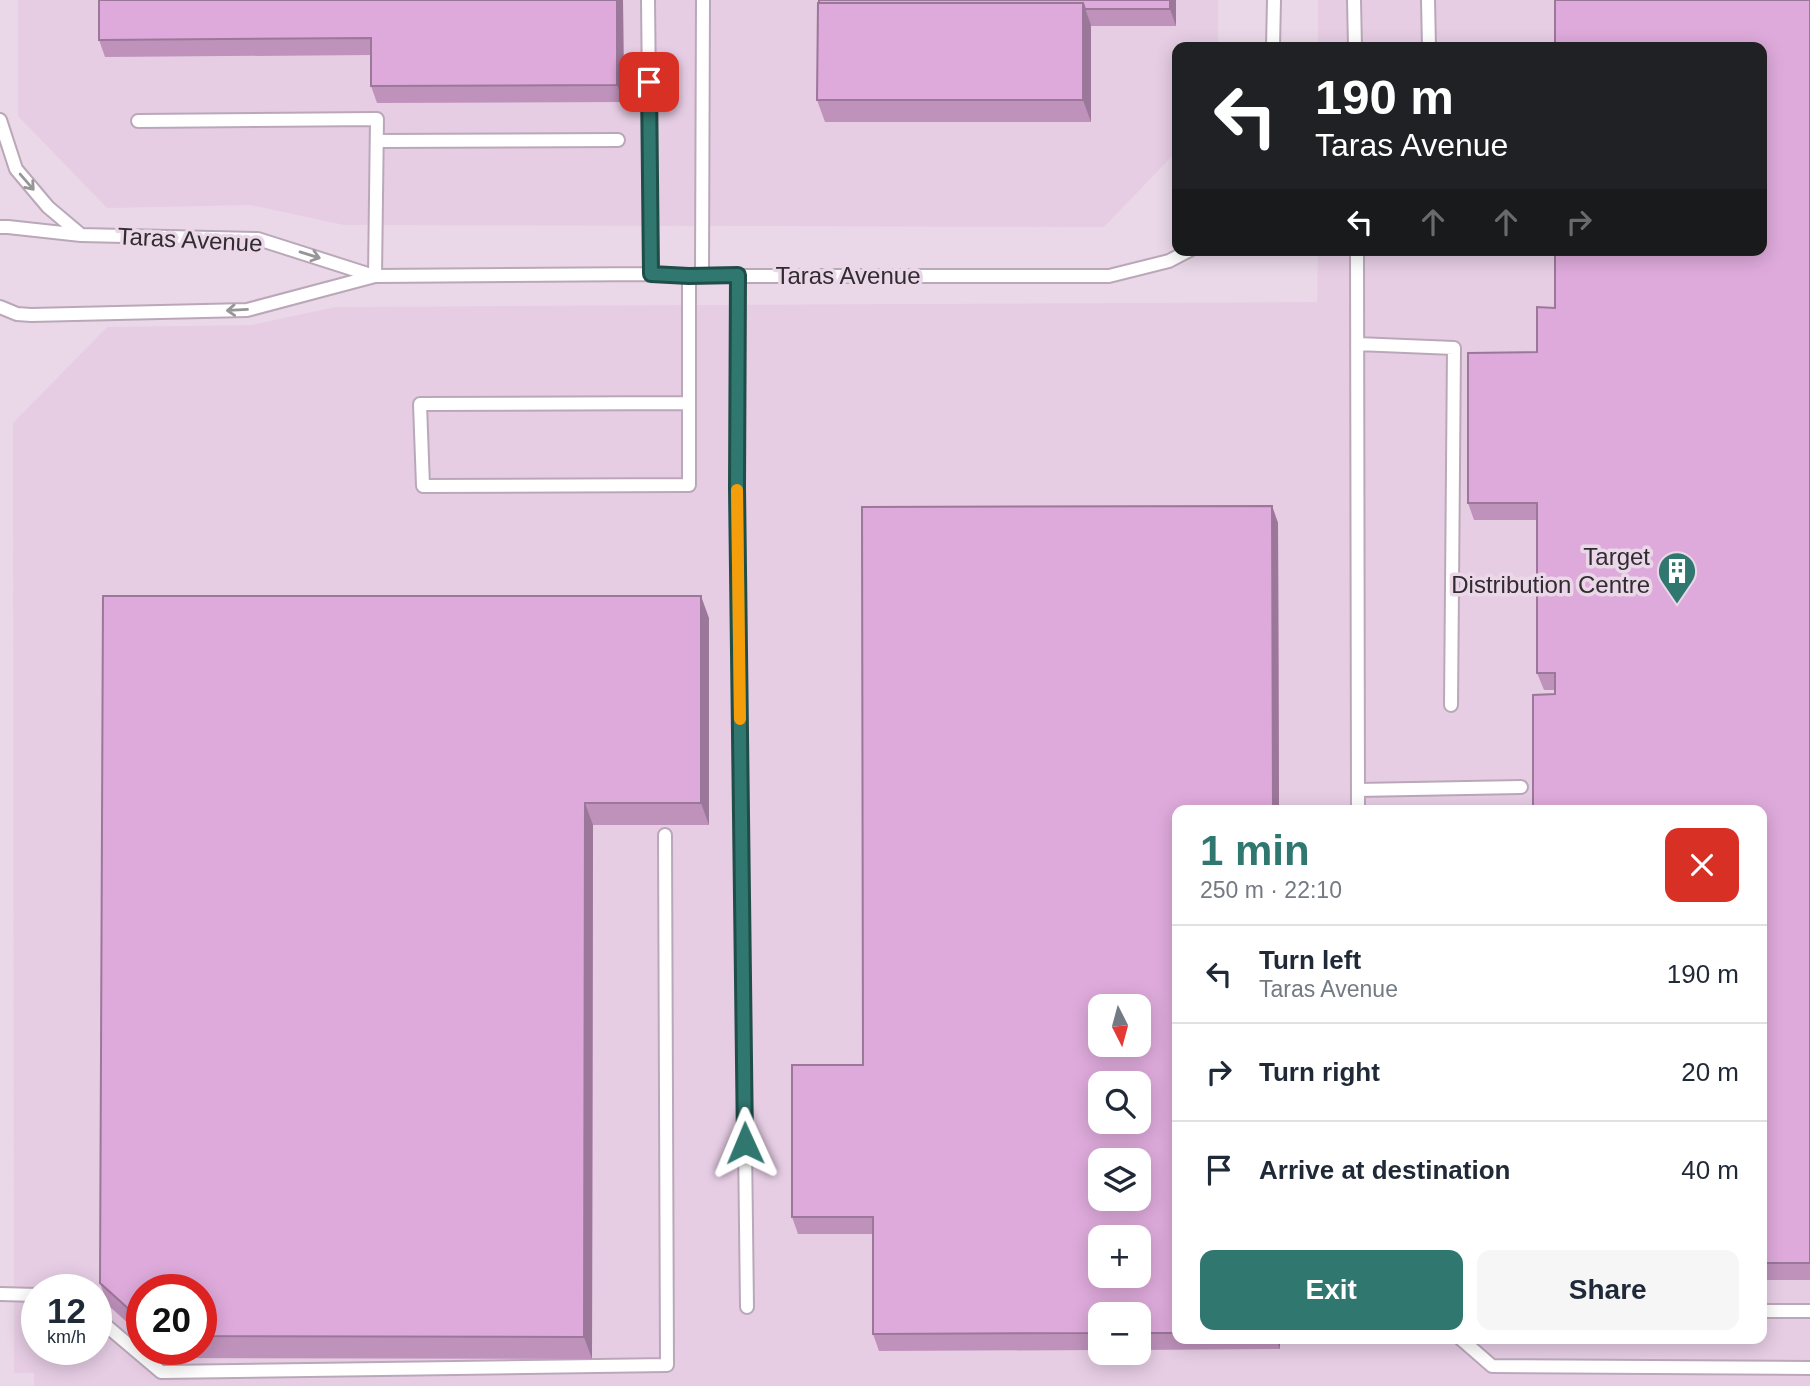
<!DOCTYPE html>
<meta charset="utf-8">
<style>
body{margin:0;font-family:Helvetica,sans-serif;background:#f6f6f7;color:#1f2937;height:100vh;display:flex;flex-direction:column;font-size:26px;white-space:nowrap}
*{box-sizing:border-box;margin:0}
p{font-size:23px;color:#747a83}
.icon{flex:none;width:38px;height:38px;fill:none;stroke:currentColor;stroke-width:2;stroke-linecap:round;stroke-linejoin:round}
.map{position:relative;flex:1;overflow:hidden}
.side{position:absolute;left:1172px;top:805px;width:595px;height:539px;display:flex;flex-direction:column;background:#fff;border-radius:14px;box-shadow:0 4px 18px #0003}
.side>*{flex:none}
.top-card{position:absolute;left:1172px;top:42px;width:595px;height:214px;border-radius:14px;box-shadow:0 4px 18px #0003;background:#202124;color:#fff;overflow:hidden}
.needle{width:46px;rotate:174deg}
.buttons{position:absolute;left:1088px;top:994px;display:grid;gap:14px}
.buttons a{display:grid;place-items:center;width:63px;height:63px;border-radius:14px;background:#fff;box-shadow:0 4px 18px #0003;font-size:35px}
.speed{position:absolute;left:21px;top:1274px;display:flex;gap:14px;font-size:35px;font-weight:700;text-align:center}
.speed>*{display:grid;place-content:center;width:91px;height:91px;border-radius:50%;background:#fff;box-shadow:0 4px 18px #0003;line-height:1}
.speed small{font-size:18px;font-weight:400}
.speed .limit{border:10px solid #d22;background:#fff;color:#111}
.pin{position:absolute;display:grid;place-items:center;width:60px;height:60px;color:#fff;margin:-30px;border-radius:14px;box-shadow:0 4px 10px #0006}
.me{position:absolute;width:77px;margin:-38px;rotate:359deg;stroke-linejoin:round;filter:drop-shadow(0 0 5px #0008)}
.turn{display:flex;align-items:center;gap:24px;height:147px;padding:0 28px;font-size:32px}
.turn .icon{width:91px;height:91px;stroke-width:2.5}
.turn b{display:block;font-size:49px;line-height:60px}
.lanes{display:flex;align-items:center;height:66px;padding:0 28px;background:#0003;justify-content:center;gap:35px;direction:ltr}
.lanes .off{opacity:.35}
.round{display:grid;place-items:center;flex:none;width:74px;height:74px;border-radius:14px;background:#f6f6f7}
.summary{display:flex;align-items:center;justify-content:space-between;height:119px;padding:0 28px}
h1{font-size:42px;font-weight:600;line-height:52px;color:#30776f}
.action{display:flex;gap:14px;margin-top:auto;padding:14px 28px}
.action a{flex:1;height:80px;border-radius:14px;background:#30776f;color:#fff;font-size:28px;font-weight:600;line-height:80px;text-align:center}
.action a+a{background:#f6f6f7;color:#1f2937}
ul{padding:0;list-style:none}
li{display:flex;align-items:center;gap:21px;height:98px;padding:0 28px;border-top:2px solid #e0e1e3}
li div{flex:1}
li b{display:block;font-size:26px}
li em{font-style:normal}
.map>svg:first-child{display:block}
</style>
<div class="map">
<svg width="1810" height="1386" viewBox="0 0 1810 1386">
<rect width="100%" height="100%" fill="#ead8e9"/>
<path fill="#e6cde4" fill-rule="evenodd" d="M18,0H1218V47H1178V150L1104,227L344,225L250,205L107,208L18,116Z
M1318,0H1810V1386H34V1373H14L13,423L107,327L252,325L335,307L1317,302L1318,250H1762V47H1318ZM1178,810H1762V1339H1178ZM1101,1006H1139V1045H1101ZM1101,1083H1139V1122H1101ZM1101,1160H1139V1199H1101ZM1101,1237H1139V1276H1101ZM37,1290H96V1349H37ZM142,1290H201V1349H142ZM1101,1314H1139V1353H1101Z"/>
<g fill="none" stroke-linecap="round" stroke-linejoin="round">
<g stroke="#baa8b9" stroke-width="16">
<path id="lane" d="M648,0L651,274
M1354,0L1355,47
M1428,0L1429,47
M1273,47L1274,0
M0,120L16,169L48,207L80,234
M138,121L377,119L375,276
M377,141L618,140
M0,227H8L81,235L258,239L374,276
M1357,250L1358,810
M702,275L703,0
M738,275L737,488L747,1307
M689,276V485L423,486L420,404L689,403
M0,307L17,314L31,315L247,310L375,276L651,274L689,276H1109L1169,261L1190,250
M1357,344L1454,348L1451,705
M1358,790L1521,787
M0,1294L37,1295
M1762,1311H1810
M96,1317L161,1372L667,1365L665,835
M1461,1339L1492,1366L1810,1368"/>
</g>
<use href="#lane" stroke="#fff" stroke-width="12"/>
</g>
<path fill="#bf92bc" d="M99,0H623L624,102L377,103L371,86V55L105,57L99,40Z
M819,0H1176V26H1091V122H825L817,100Z
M1810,0V1280H1762V810L1555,694V690H1544L1537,673V520H1474L1468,503L1537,352L1555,308Z
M1272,506L1278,523L1279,810H1178V1339H1280V1349L1139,1350V1314H1101V1350L879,1351L873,1334V1234H798L792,1217L863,1065Z
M709,618V825H593L592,1359L166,1358L157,1349H201V1290H142V1336L108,1305L100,1283Z"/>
<path fill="#9b7799" d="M617,0H623L624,102L617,85Z
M1170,0H1176V26L1170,9Z
M1083,3L1091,25V122L1083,100Z
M1272,506L1278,523L1279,810H1273Z
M701,596L709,618V825L701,803Z
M585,803L593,825L592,1359L584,1337Z
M1276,1339H1280V1349Z"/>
<path fill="#deaadb" stroke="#9b7799" stroke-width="2" fill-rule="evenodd" d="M99,0H617V85L371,86V38L99,40Z
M819,0H1170V9H1085L1083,3H819Z
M1555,0H1810V1263H1762V810H1533V695L1555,694V673H1537V503H1468V353L1537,352V307L1555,308V250H1762V47H1555Z
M818,3H1083V100H817Z
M1272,506L1273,810H1178V1333H1139V1314H1101V1333L873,1334V1217H792V1065H863L862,507ZM1101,1006H1139V1045H1101ZM1101,1083H1139V1122H1101ZM1101,1160H1139V1199H1101ZM1101,1237H1139V1276H1101Z
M103,596H701V803H585L584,1337L201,1336V1290H142V1321L100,1283Z"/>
<defs><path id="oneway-shaft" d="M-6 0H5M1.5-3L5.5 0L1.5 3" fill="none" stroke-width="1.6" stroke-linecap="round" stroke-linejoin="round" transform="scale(1.75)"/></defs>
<g stroke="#989598">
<use href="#oneway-shaft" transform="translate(27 182) rotate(49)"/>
<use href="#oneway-shaft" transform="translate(310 255) rotate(17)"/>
<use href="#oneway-shaft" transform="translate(237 310) rotate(177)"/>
</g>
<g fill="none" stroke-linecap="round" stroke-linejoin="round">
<g stroke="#1f4d48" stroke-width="18">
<path id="route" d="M649,82L651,274L689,276L738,275L737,488L745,1143"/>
</g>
<use href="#route" stroke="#30776f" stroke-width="12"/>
<path stroke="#f59e0b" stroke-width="12" d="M737,490L740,719"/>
</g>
<defs>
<g id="building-pin" transform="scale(2.0125)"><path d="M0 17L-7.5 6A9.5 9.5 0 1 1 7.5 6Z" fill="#30776f" stroke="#ead8e9"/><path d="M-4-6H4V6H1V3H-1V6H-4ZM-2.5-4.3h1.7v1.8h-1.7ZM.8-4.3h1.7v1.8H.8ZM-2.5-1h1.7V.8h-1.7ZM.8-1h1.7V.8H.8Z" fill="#fff"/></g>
</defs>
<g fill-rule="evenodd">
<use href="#building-pin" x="1677" y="571"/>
</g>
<g text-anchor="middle" stroke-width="7" stroke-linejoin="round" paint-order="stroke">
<g font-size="24" fill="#322b31" stroke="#ead8e9">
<text transform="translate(190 240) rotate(3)" y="8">Taras Avenue</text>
<text x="848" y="284">Taras Avenue</text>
</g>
<g font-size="24" fill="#322b31" stroke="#ead8e9" text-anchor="end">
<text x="1650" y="565">Target<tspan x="1650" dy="28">Distribution Centre</tspan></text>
</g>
</g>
</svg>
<div class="buttons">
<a><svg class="needle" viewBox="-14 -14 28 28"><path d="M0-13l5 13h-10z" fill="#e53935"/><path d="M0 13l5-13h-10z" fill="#747a83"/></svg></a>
<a><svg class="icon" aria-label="search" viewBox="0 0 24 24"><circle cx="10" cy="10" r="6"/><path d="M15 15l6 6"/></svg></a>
<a><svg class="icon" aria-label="layers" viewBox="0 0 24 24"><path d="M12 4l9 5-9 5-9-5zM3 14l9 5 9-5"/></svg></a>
<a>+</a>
<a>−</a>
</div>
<div class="speed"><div>12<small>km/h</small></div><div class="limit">20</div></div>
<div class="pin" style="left:649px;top:82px;background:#d93025"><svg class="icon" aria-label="arrive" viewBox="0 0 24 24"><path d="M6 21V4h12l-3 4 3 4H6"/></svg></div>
<svg class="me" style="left:745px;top:1143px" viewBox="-20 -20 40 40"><path d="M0-17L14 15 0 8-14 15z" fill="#30776f" stroke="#fff" stroke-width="4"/></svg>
<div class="top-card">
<div class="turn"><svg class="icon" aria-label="left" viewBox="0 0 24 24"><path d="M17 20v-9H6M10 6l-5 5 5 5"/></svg><div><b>190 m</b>Taras Avenue</div></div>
<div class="lanes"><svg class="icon" aria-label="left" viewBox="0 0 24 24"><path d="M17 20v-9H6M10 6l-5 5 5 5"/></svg><svg class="icon off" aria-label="ahead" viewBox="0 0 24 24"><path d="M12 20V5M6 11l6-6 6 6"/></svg><svg class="icon off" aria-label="ahead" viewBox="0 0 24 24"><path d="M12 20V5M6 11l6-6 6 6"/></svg><svg class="icon off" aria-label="right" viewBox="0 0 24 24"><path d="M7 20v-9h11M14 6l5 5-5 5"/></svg></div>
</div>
<section class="side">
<div class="summary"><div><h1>1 min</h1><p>250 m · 22:10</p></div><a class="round" style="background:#d93025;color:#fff"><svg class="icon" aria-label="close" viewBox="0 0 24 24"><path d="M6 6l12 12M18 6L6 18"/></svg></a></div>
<ul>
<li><svg class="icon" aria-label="left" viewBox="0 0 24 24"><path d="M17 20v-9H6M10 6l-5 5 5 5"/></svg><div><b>Turn left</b><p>Taras Avenue</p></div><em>190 m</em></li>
<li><svg class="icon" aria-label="right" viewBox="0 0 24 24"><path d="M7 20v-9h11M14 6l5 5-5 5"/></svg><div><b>Turn right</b></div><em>20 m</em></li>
<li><svg class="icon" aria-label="arrive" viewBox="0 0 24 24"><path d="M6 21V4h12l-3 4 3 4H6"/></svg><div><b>Arrive at destination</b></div><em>40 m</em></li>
</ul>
<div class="action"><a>Exit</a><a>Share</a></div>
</section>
</div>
